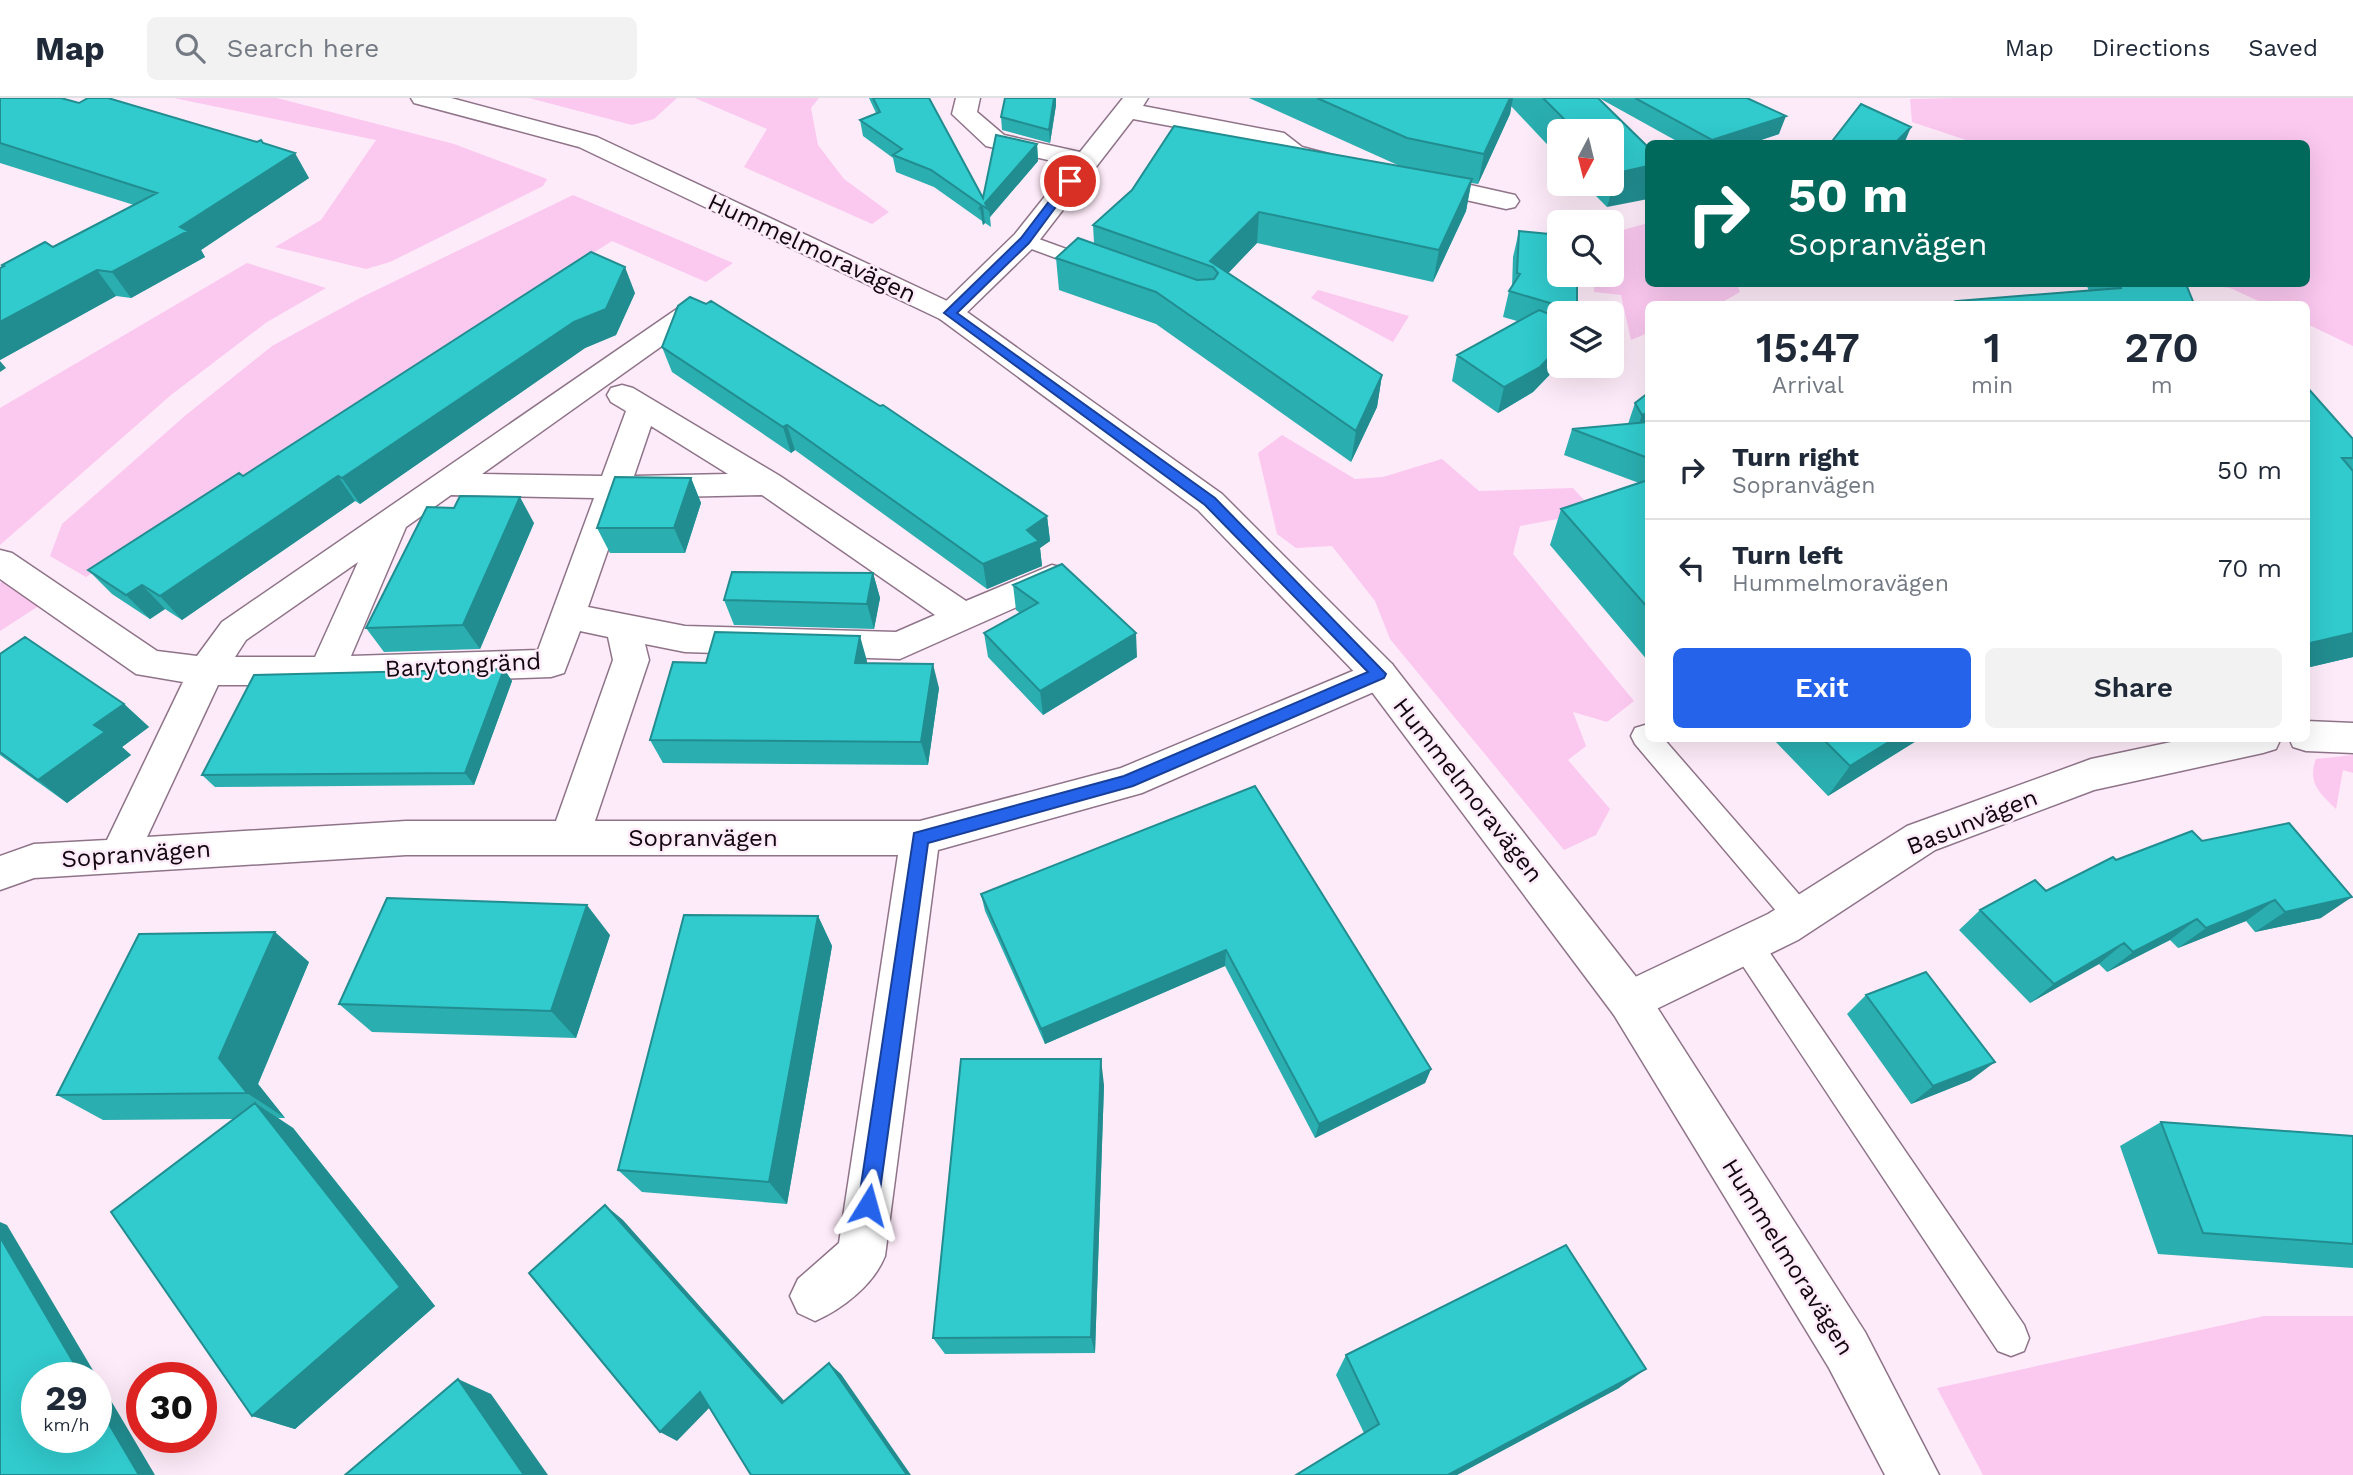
<!DOCTYPE html>
<meta charset="utf-8">
<style>
body{margin:0;font-family:"Work Sans",sans-serif;background:#f2f2f3;color:#1f2937;height:100vh;display:flex;flex-direction:column;font-size:26px;white-space:nowrap}
*{box-sizing:border-box;margin:0}
p{font-size:23px;color:#747a83}
.icon{flex:none;width:38px;height:38px;fill:none;stroke:currentColor;stroke-width:2;stroke-linecap:round;stroke-linejoin:round}
.map{position:relative;flex:1;overflow:hidden}
.sheet{position:absolute;left:1645px;top:203px;width:665px;height:441px;display:flex;flex-direction:column;background:#fff;border-radius:10px;box-shadow:0 7px 28px #0002}
.sheet>*{flex:none}
.hud{position:absolute;left:1645px;top:42px;width:665px;height:147px;border-radius:10px;box-shadow:0 7px 28px #0002;background:#00695c;color:#fff;overflow:hidden}
.needle{width:46px;rotate:187deg}
.tools{position:absolute;left:1547px;top:21px;display:grid;gap:14px}
.tools a{display:grid;place-items:center;width:77px;height:77px;border-radius:10px;background:#fff;box-shadow:0 7px 28px #0002;font-size:35px}
.speed{position:absolute;left:21px;top:1264px;display:flex;gap:14px;font-size:35px;font-weight:700;text-align:center}
.speed>*{display:grid;place-content:center;width:91px;height:91px;border-radius:50%;background:#fff;box-shadow:0 7px 28px #0002;line-height:1}
.speed small{font-size:18px;font-weight:400}
.speed .limit{border:10px solid #d22;background:#fff;color:#111}
.pin{position:absolute;display:grid;place-items:center;width:60px;height:60px;color:#fff;margin:-30px;border:4px solid #fff;border-radius:50%;box-shadow:0 2px 7px #0007}
.me{position:absolute;width:77px;margin:-38px;rotate:8deg;stroke-linejoin:round;filter:drop-shadow(0 0 5px #0008)}
.turn{display:flex;align-items:center;gap:24px;height:147px;padding:0 28px;font-size:32px}
.turn .icon{width:91px;height:91px;stroke-width:2.5}
.turn b{display:block;font-size:49px;line-height:60px}
.eta{display:flex;justify-content:space-evenly;align-items:center;height:119px;text-align:center}
.eta b{font-size:42px;font-weight:600;line-height:49px}
.primary-button{display:flex;gap:14px;margin-top:auto;padding:14px 28px}
.primary-button a{flex:1;height:80px;border-radius:10px;background:#2563eb;color:#fff;font-size:28px;font-weight:600;line-height:80px;text-align:center}
.primary-button a+a{background:#f2f2f3;color:#1f2937}
ul{padding:0;list-style:none}
li{display:flex;align-items:center;gap:21px;height:98px;padding:0 28px;border-top:2px solid #e0e1e3}
li div{flex:1}
li b{display:block;font-size:26px}
li em{font-style:normal}
header{display:flex;align-items:center;gap:42px;box-sizing:border-box;height:98px;padding:0 35px;background:#fff;border-bottom:2px solid #e0e1e3}
header strong{font-size:33px}
nav{display:flex;gap:38px;margin-inline-start:auto;font-size:24px}
.search{width:490px;height:63px;background:#f2f2f3;display:flex;align-items:center;gap:18px;box-sizing:border-box;padding:0 24px;border-radius:10px;color:#747a83;font-size:26px}
.map>svg:first-child{display:block}
</style>
<header>
<strong>Map</strong>
<div class="search"><svg class="icon" aria-label="search" viewBox="0 0 24 24"><circle cx="10" cy="10" r="6"/><path d="M15 15l6 6"/></svg>Search here</div>
<nav><a>Map</a><a>Directions</a><a>Saved</a></nav>
</header>
<div class="map">
<svg width="2353" height="1377" viewBox="0 0 2353 1377">
<rect width="100%" height="100%" fill="#feebf9"/>
<path fill="#fbc8f0" d="M174,0H277L454,46L547,81L543,88L390,164L366,171L275,149L321,122L376,42Z
M529,0H677L654,21L632,27Z
M695,0H819L811,10L818,47L844,81L889,114L872,126L744,69L767,31Z
M1957,0H2353V248L2307,226L2306,206H2265L2230,190L2201,186H2306V46L1975,45L1912,24L1910,1Z
M573,97L733,165L706,184L612,143L86,479L50,458L62,426L186,317L272,248L360,200Z
M1648,125V186H1737L1740,194L1719,206H1648V235L1631,242L1621,197L1594,194L1595,177H1612V135Z
M247,165L326,190L267,224L171,297L0,447V310Z
M1318,192L1409,218L1393,244L1311,200Z
M1282,337L1355,381L1383,379L1442,361L1479,393L1573,390L1595,414L1520,428L1513,456L1634,603L1607,624L1573,614L1586,648L1568,662L1610,711L1596,737L1564,752L1390,541L1375,503L1332,448L1296,450L1277,436L1258,355Z
M9,479L51,500L0,533V485Z
M2353,657V675L2343,672L2336,711C2320,695 2307,685 2316,661Z
M2264,1218H2353V1377H1983L1937,1290Z"/>
<g fill="none" stroke-linecap="round" stroke-linejoin="round">
<g stroke="#8f7489" stroke-width="3">
<path id="lane" d="M1025,136L1105,165L1108,169L1105,173H1091L1018,146L1015,142L1018,138Z
M1645,627L1648,628V640H1663L1810,809L1814,818L1810,827L1799,831L1788,827L1635,646L1631,638L1635,630Z
M1746,833L1757,836L2024,1227L2029,1240L2024,1253L2011,1258L1998,1253L1735,856L1731,846L1735,836Z"/>
</g>
<g stroke="#8f7489" stroke-width="3">
<path id="street" d="M956,0H980L977,14L1004,37L1080,54L1123,0H1148L1143,8L1284,35L1302,49L1340,59L1344,64L1340,69L1331,72L1284,60L1267,46L1133,21L1035,148L960,221L950,224L940,221L936,215L940,209L1015,136L1070,67L986,48L952,16Z
M1417,75L1515,97L1519,103L1515,109L1506,111L1408,89L1404,83L1408,77Z
M694,203L704,206L708,212L704,218L482,376L602,378L626,313L611,304L607,297L611,290L622,287L633,290L780,378L966,503L1052,467L1064,470L1069,479L1064,488L900,561L685,554L645,546L649,562L595,723H920L1121,670L1379,562L1392,566L1397,576L1392,586L1142,695L938,752L885,1158C874,1186 843,1211 815,1223L798,1215L790,1198L798,1181L839,1145L898,757H406L34,780L0,792V758L34,746L107,742L183,584L136,576L0,481V452L12,455L157,553L197,558L222,524L684,206ZM651,328L728,376L634,378ZM451,397L594,400L538,552L351,558L406,429ZM762,397L935,517L896,534L685,528L588,509L626,400ZM358,464L315,559H235L246,542ZM580,533L608,539L613,562L556,723H406L147,739L218,587H327L551,579L564,575Z
M2306,623L2353,625V655L2306,653L2293,649L2289,640H2306Z
M2190,640H2281L2276,651L2263,655L2094,692L1935,752L1798,842L1644,917L1629,923L1614,917L1608,903L1614,889L1768,816L1907,728L2091,661Z"/>
</g>
<g stroke="#8f7489" stroke-width="3">
<path id="secondary" d="M411,0H451L597,39L960,209L1222,396L1392,566L1644,889L1865,1234L1939,1377H1885L1829,1270L1614,917L1366,586L1198,412L940,221L579,49L414,5Z"/>
</g>
<use href="#lane" fill="#fff" fill-rule="evenodd"/>
<use href="#street" fill="#fff" fill-rule="evenodd"/>
<use href="#secondary" fill="#fff" fill-rule="evenodd"/>
</g>
<path fill="#2aaeb0" d="M0,0L79,5L263,45L309,80L201,152L205,159L131,200L116,198L0,262V170L3,168L2,167L53,149L134,107L0,65Z
M869,0H929L983,100L1037,46L1038,63L990,119L991,129L985,125L983,127L982,123L934,89L896,74L893,60L863,38L860,22L876,15Z
M1249,0H1598L1648,49L1607,109L1584,86H1612V33H1559V59L1511,8L1510,16L1478,86L1471,85L1466,113L1433,184L1257,145L1228,175L1382,277L1377,309L1351,364L1156,226L1059,192L1056,160L1094,145L1093,127L1402,69Z
M1599,0H1747L1779,36L1749,46H1682Z
M1056,7L1050,45L1002,32L1001,19Z
M1519,133L1577,213L1576,215H1559V267L1533,294L1498,315L1452,283L1457,257L1517,223L1503,219L1509,193L1512,189L1513,159Z
M2086,186H2186L2194,206H1954L1956,203L2089,193Z
M635,195L616,237L585,250L360,406L355,403L182,522L165,511L150,521L112,496L88,472L243,378Z
M662,249L1047,418L1050,443L1040,450L1042,468L987,491L795,352L791,355L672,274Z
M2306,288L2353,341V559L2306,570Z
M1648,295V563L1550,447L1561,411L1639,385L1564,357L1572,331L1628,326L1635,305Z
M691,380L701,405L685,455H610L597,430Z
M454,410L534,425L480,551L384,554L366,530Z
M873,475L880,500L874,531L734,527L724,502Z
M1013,487L1137,559L1043,617L988,559L984,535L1020,515L1016,512Z
M0,556L124,606L149,629L122,649L131,657L67,705L0,657Z
M867,563V565L939,590L928,667L663,665L650,642L706,565Z
M504,571L512,583L474,687L215,689L202,677Z
M1772,640H1921L1828,698Z
M1255,688L1431,971L1425,985L1315,1040L1225,868L1045,946L985,813L981,796Z
M2202,743L2321,820L2255,834L2246,823L2178,850L2170,842L2107,874L2099,866L2030,905L1959,832L1980,812L2046,793Z
M818,818L832,848L787,1106L642,1094L618,1072Z
M610,837L576,940L372,934L339,906Z
M309,864L258,986L285,1020H278L293,1030L435,1208L295,1331L252,1318L234,1021L103,1022L57,997Z
M1866,897L1971,982L1911,1006L1847,916Z
M1104,987L1095,1255L945,1256L933,1240Z
M2161,1024L2353,1038V1170L2158,1156L2120,1048Z
M1346,1257L1619,1290L1457,1377H1296L1364,1335L1336,1277Z"/>
<path fill="#228d90" d="M1054,0H1056V7L1050,45L1049,32Z
M1510,0H1513L1510,16L1478,86L1484,56Z
M1786,18L1779,36L1749,46H1711L1712,42Z
M1911,29L1904,46H1894Z
M1037,46L1038,63L990,119L989,112L985,105Z
M295,55L309,80L201,152L205,159L131,200L112,174Z
M1648,68V101L1607,109L1617,75Z
M1472,81L1466,113L1433,184L1439,152Z
M983,108L985,125L983,127L980,110Z
M1259,114L1257,145L1217,187L1218,175L1210,163Z
M625,169L635,195L616,237L585,250L360,406L342,380Z
M97,172L116,198L0,262V224Z
M1559,249V267L1533,294L1498,315L1504,289Z
M0,263L6,270L0,274Z
M1382,277L1377,309L1351,364L1356,333Z
M1648,315V336L1633,343L1642,317Z
M787,327L795,352L791,355L783,329Z
M338,378L355,403L182,522L160,498Z
M691,380L701,405L685,455L674,430Z
M520,399L534,425L480,551L463,527Z
M1047,418L1050,443L1040,450L1042,468L987,491L983,466Z
M873,475L880,500L874,531L867,506Z
M142,487L165,511L150,521L126,497Z
M1136,535L1137,559L1043,617L1040,593Z
M2353,535V559L2306,570V546Z
M860,538L867,563L862,589L855,565Z
M933,566L939,590L928,667L921,644Z
M504,571L512,583L474,687L465,675Z
M124,606L149,629L122,649L131,657L67,705L38,682L94,627Z
M1895,640H1921L1828,698L1850,668Z
M2352,799L2321,820L2255,834L2285,814Z
M2275,802L2246,823L2178,850L2206,830Z
M587,807L610,837L576,940L551,913Z
M818,818L832,848L787,1106L769,1084Z
M2197,821L2170,842L2107,874L2133,854Z
M275,834L309,864L258,986L285,1020L247,995L219,960Z
M2124,845L2099,866L2030,905L2054,886Z
M1226,852L1225,868L1045,946L1041,931Z
M1101,961L1104,987L1095,1255L1091,1239Z
M1995,964L1971,982L1911,1006L1933,988Z
M1431,971L1425,985L1315,1040L1319,1026Z
M255,1005L293,1030L435,1208L295,1331L252,1318Z
M605,1107L623,1122L795,1315L782,1305Z
M0,1124L7,1127L155,1377H139L96,1304V1279H82L0,1139Z
M829,1265L841,1276L911,1377H907Z
M1646,1271L1619,1290L1457,1377H1448Z
M458,1281L491,1296L548,1377H524Z
M700,1294L715,1304L677,1343L660,1334Z"/>
<path fill="#31cacd" stroke="#228d90" stroke-width="2" d="M0,0H61L79,5L88,0H108L257,44L261,42L263,45L295,55L180,129L188,133L112,174L97,172L0,224V170L4,168L2,167L45,144L53,149L157,95L0,45Z
M873,0H929L983,100L996,37L1037,46L985,105L989,112L983,108L980,110L981,107L931,72L893,57L902,51L860,22L880,14Z
M1005,0H1054L1049,32L1001,19Z
M1317,0H1510L1484,56L1407,40Z
M1543,0H1598L1648,49V68L1617,75L1612,70V33H1576Z
M1635,0H1747L1786,18L1712,42Z
M1861,6L1911,29L1894,46H1830Z
M1174,28L1472,81L1439,152L1259,114L1210,163L1382,277L1356,333L1156,194L1056,160L1078,140L1197,182L1214,181L1218,175L1213,169L1093,127L1132,92Z
M1519,133L1559,137V177H1577V213L1509,193L1520,176L1517,175Z
M591,154L625,169L606,211L574,224L342,380L338,378L160,498L142,487L126,497L88,472L239,375L243,378Z
M2120,186H2186L2194,206H1959L1956,203L2121,190Z
M690,199L706,206L711,203L880,308L883,307L1047,418L1027,432L1039,443L983,466L787,327L783,329L662,249L678,208Z
M1539,212L1559,220V249L1540,269L1504,289L1457,257Z
M2306,288L2353,341V360H2342L2353,373V535L2306,546Z
M1648,295V315L1642,317L1635,305Z
M1648,324V360L1572,331Z
M615,379L691,380L674,430H597Z
M1648,382V510L1561,411Z
M460,398L520,399L463,527L366,530L427,409L454,410Z
M1062,466L1136,535L1040,593L984,535L1038,505L1013,487Z
M732,474L873,475L867,506L724,502Z
M715,534L860,538L855,565L933,566L921,644L650,642L673,564L706,565Z
M25,539L124,606L94,627L105,634L38,682L0,654V556Z
M504,571L465,675L202,677L254,577Z
M1822,640H1895L1850,668Z
M1255,688L1431,971L1319,1026L1226,852L1041,931L981,796Z
M2289,725L2352,799L2285,814L2275,802L2206,830L2197,821L2133,854L2124,845L2054,886L1980,812L2035,782L2046,793L2113,759L2116,762L2192,733L2202,743Z
M387,800L587,807L551,913L339,906Z
M684,817L818,818L769,1084L618,1072Z
M275,834L219,960L247,995L57,997L139,836Z
M1926,874L1995,964L1933,988L1866,897Z
M961,961H1101L1091,1239L933,1240Z
M255,1005L400,1189L252,1318L111,1114Z
M2161,1024L2353,1038V1146L2203,1135Z
M605,1107L782,1305L829,1265L907,1377H751L700,1294L660,1334L529,1175Z
M0,1139L82,1279H37V1339H96V1304L139,1377H0Z
M1566,1147L1646,1271L1448,1377H1296L1379,1326L1346,1257Z
M458,1281L524,1377H345Z"/>
<path fill="#2563eb" stroke="#184099" stroke-width="2" d="M1066,81L1075,83L1029,145L957,215L1215,400L1386,576L1384,580L1133,688L928,745L878,1107L875,1114L868,1117L861,1114L858,1107L914,735L1124,678L1368,574L1205,407L944,215L1021,140Z"/>
<g text-anchor="middle" stroke-width="5" stroke-linejoin="round" paint-order="stroke">
<g font-size="24" fill="#120810" stroke="#feebf9">
<text transform="translate(812 150) rotate(25)" y="8">Hummelmoravägen</text>
<text transform="translate(463 567) rotate(-3)" y="8">Barytongränd</text>
<text transform="translate(1468 692) rotate(52)" y="8">Hummelmoravägen</text>
<text transform="translate(1972 724) rotate(-22)" y="8">Basunvägen</text>
<text x="703" y="748">Sopranvägen</text>
<text transform="translate(136 756) rotate(-4)" y="8">Sopranvägen</text>
<text transform="translate(1788 1159) rotate(58)" y="8">Hummelmoravägen</text>
</g>
</g>
</svg>
<div class="tools">
<a><svg class="needle" viewBox="-14 -14 28 28"><path d="M0-13l5 13h-10z" fill="#e53935"/><path d="M0 13l5-13h-10z" fill="#747a83"/></svg></a>
<a><svg class="icon" aria-label="search" viewBox="0 0 24 24"><circle cx="10" cy="10" r="6"/><path d="M15 15l6 6"/></svg></a>
<a><svg class="icon" aria-label="layers" viewBox="0 0 24 24"><path d="M12 4l9 5-9 5-9-5zM3 14l9 5 9-5"/></svg></a>
</div>
<div class="speed"><div>29<small>km/h</small></div><div class="limit">30</div></div>
<div class="pin" style="left:1070px;top:83px;background:#d93025"><svg class="icon" aria-label="arrive" viewBox="0 0 24 24"><path d="M6 21V4h12l-3 4 3 4H6"/></svg></div>
<svg class="me" style="left:868px;top:1107px" viewBox="-20 -20 40 40"><path d="M0-17L14 15 0 8-14 15z" fill="#2563eb" stroke="#fff" stroke-width="4"/></svg>
<div class="hud">
<div class="turn"><svg class="icon" aria-label="right" viewBox="0 0 24 24"><path d="M7 20v-9h11M14 6l5 5-5 5"/></svg><div><b>50 m</b>Sopranvägen</div></div>
</div>
<section class="sheet">
<div class="eta">
<div><b>15:47</b><p>Arrival</p></div>
<div><b>1</b><p>min</p></div>
<div><b>270</b><p>m</p></div>
</div>
<ul>
<li><svg class="icon" aria-label="right" viewBox="0 0 24 24"><path d="M7 20v-9h11M14 6l5 5-5 5"/></svg><div><b>Turn right</b><p>Sopranvägen</p></div><em>50 m</em></li>
<li><svg class="icon" aria-label="left" viewBox="0 0 24 24"><path d="M17 20v-9H6M10 6l-5 5 5 5"/></svg><div><b>Turn left</b><p>Hummelmoravägen</p></div><em>70 m</em></li>
</ul>
<div class="primary-button"><a>Exit</a><a>Share</a></div>
</section>
</div>
